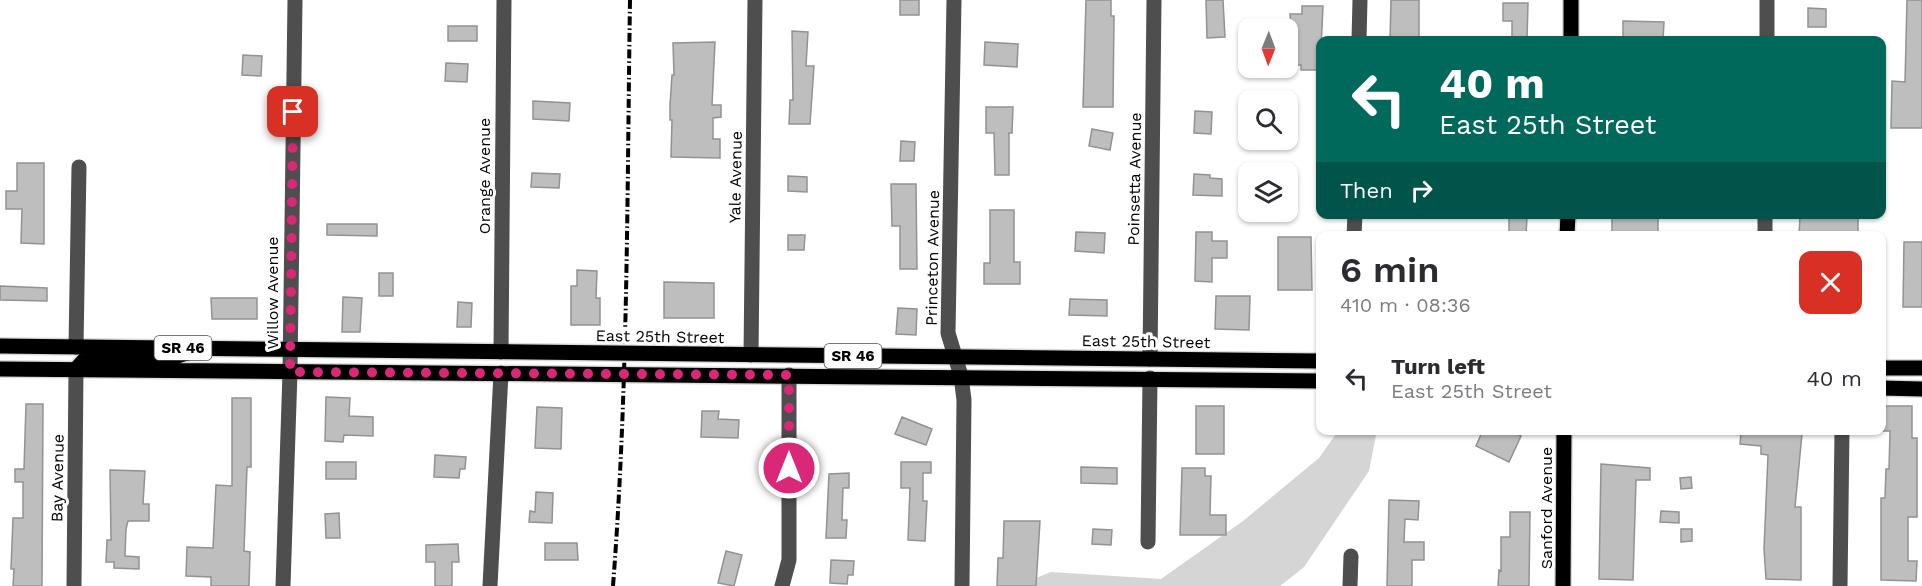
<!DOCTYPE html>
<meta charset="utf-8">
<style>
body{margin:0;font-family:"Work Sans",sans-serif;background:#f7f7f7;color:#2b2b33;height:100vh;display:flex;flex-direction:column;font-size:22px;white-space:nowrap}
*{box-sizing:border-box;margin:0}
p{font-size:20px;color:#7c7c81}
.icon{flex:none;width:33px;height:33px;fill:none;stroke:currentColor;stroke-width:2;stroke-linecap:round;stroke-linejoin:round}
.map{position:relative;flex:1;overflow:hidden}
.panel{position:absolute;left:1316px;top:231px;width:570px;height:204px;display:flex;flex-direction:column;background:#fff;border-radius:12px;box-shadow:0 2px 4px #0004}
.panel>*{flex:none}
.guide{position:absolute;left:1316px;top:36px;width:570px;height:183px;border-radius:12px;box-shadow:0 2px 4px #0004;background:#00695c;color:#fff;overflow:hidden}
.needle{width:39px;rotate:181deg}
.tools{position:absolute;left:1238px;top:18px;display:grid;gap:12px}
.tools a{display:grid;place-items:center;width:60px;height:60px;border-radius:12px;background:#fff;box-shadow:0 2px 4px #0004;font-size:30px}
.pin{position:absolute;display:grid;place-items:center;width:51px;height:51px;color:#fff;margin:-26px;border-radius:12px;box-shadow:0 3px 9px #0006}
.me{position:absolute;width:66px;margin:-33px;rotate:0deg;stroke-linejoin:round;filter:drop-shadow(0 0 4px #0008)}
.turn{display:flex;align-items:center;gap:21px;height:126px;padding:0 24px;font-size:27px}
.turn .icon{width:78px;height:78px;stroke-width:2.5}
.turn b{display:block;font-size:42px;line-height:51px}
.then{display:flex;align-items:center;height:57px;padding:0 24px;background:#0003;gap:12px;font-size:22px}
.round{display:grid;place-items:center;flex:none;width:63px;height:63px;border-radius:12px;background:#f7f7f7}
.summary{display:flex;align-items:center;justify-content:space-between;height:102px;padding:0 24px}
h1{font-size:36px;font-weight:600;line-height:45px}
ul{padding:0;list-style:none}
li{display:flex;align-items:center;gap:18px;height:90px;padding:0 24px}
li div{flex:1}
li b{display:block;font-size:22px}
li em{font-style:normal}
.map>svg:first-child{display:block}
</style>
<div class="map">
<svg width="1922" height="586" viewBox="0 0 1922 586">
<rect width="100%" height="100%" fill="#fff"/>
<path fill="#d5d5d5" d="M1338,431L1376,435L1369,471L1304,567L1280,586H1016L1051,572L1161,579L1243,521L1319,458Z"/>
<path fill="#bebebe" stroke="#929292" stroke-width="1.5" d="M900,0H919V15H900Z
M1086,0H1111V16H1114L1113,107H1083Z
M1206,0H1223L1225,37L1207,38Z
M1391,0H1419V40H1390Z
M1907,0H1922V128H1891L1892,81L1905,82Z
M1503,3H1528L1527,40H1512V21H1503Z
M1302,6H1323L1320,70H1301V65H1293L1290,14H1302Z
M1808,8L1826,9V27H1808Z
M1623,21L1664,22L1663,40H1623Z
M448,26H477V41H448Z
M792,31L808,32L806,66H814L810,124H789L790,100H793Z
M715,42L712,105H721V117L713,118V139H720V158L671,157L672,120H670V105L672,75H674L673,43Z
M985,42L1018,44L1017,67L984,65Z
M243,55L262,56L261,76L242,75Z
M446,63L468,64L467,82L445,81Z
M533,101L570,103L569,121L533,119Z
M986,107H1013L1012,133H1009V175H995L994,133H986Z
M1195,111L1212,112L1211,134L1194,133Z
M1092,129L1113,133L1110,150L1089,146Z
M901,141L915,142L914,161H900Z
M17,163H44V244L21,243L22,209H6V191H17Z
M532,173L560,174L559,188L531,187Z
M1194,174L1210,175V178L1222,179V196L1193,195Z
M788,176L807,177V192L788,191Z
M891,184H916L917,269H900V226H892Z
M990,210H1014V262H1020V284H984V263H990Z
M1612,214H1658V233L1612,232Z
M1509,215L1527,216L1526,236H1509Z
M1800,216L1858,217V236H1799Z
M327,224H377V236L327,235Z
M1076,232L1105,233L1104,253L1075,251Z
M1196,232H1212V241H1227V258H1212V282L1195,281Z
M788,235H805L804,250H788Z
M1278,237H1311L1312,290H1278Z
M1904,242H1922V307H1903Z
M577,270L597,271L596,298H600V325H571V286H577Z
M379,273H393V296H379Z
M664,282L714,283V318H664Z
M0,286L47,288V301L0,300Z
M1216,296H1250L1249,330L1215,329Z
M343,297L362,298L360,332H342Z
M211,298H257V319H212Z
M1070,299L1107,300V316L1069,315Z
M458,302L472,303L471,327H457Z
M898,308L917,309L916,335L896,334Z
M326,397L350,398L349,416L373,417V436L344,435L343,442L325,441Z
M232,398H251V467H247L244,551L250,552L249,586H211V577L186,576L187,547L213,548L216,485L232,486Z
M26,404H43L42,586H13L14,569H11L13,518H23V482H15V469H24Z
M1196,406H1224V454H1196Z
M1883,406H1912V438H1917V517H1908V561H1917L1916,581L1881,580V498H1885L1886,469H1889L1890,431H1883Z
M537,407L562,408L561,449L535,448Z
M702,411H719L718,419L739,420L738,438L701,437Z
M902,417L932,429L926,445L895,434Z
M1483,430H1509L1521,436L1509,462L1476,446Z
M1741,431L1802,434L1795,507H1801V580L1766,579L1764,549L1768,455L1761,454V446L1740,444Z
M435,455L466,457L465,469H460L459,478L434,477Z
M326,462H356V479H326Z
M901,462H931V473H923V501H927L925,541L908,540L910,488H901Z
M1601,464L1650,468V480H1636L1633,580L1599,579Z
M1081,467L1117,468V484L1081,483Z
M1182,468H1205V476H1211L1210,515H1226V535H1180Z
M110,470L145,471L143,504H149V521H128L126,529L125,556L139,557V569L114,568V562H106L107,540H111Z
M849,473V488H843L842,520H847L846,538H826L829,474Z
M1691,477L1692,488L1681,489L1680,478Z
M536,492L553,493L552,523L529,522L530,511L535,512Z
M1389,500L1419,501L1418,520L1405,519L1404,542H1424V560H1412V586H1387Z
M1661,511L1679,512V523L1660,522Z
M1510,512H1530L1529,586H1498L1499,570L1501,571V537H1510Z
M339,513L340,538H326L325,514Z
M1004,521H1040L1036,586H997L998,558H1003Z
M1093,529L1112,530L1111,545L1092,544Z
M1681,529H1692V541L1681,542Z
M545,543H577L578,560H545Z
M458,544L459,562H452V586H435V562H426V545Z
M726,551L742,555L734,586L718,583Z
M831,560L854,561L853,575H848L847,584L830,583Z"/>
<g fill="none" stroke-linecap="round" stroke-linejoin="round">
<g stroke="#dbdbdb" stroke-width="18">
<path id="major" d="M1571,40V0
M1567,236L1568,214
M0,346L1320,361
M1881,368H1922
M0,369L1320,381
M76,369L86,358L169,359L187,353
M1881,388L1922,389
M1563,586L1564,430"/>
</g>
<path stroke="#4e4e4e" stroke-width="15" d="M954,0L948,333L961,376L964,400L962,586
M1359,40L1360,0
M1767,40V0
M1354,236L1355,214
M1765,236V214
M76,347L79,167
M501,352L504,0
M751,355L755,0
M1150,359L1154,0
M1148,542L1150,378
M74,586L76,369
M283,586L290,372L295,0
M490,586L501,373
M782,586L789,560V375
M1350,586L1351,556
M1840,586L1842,430"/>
<use href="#major" stroke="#000" stroke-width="15"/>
<path stroke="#000" stroke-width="4" stroke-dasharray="9 3 1.5 3" stroke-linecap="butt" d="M613,586C628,391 627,196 630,0"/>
</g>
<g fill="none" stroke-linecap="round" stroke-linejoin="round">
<path stroke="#db2777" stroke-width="10" stroke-dasharray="0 18" d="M293,112L290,372L789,375V468"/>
</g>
<g text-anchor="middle" stroke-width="6" stroke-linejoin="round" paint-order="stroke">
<g fill="#fff" stroke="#4c4c4c" stroke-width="1.5">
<rect x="154.5" y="336" width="57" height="24" rx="4.5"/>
<rect x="824.5" y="344" width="57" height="24" rx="4.5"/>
</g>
<g font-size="15" font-weight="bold" fill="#000">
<text x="183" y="353">SR 46</text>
<text x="853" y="361">SR 46</text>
</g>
<g font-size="16" fill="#000" stroke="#fff">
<text transform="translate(484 176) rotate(-90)" y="6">Orange Avenue</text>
<text transform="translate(735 177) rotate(-89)" y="6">Yale Avenue</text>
<text transform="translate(1134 179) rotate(-89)" y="6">Poinsetta Avenue</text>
<text transform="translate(932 258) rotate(-89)" y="6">Princeton Avenue</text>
<text transform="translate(272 293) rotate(-90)" y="6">Willow Avenue</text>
<text transform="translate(660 336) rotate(1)" y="6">East 25th Street</text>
<text transform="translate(1146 341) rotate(1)" y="6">East 25th Street</text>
<text transform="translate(57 478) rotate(-89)" y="6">Bay Avenue</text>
<text transform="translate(1546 508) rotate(-90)" y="6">Sanford Avenue</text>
</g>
</g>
</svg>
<div class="tools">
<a><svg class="needle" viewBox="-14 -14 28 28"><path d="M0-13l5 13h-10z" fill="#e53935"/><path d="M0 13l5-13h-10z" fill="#7c7c81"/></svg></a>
<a><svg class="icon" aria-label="search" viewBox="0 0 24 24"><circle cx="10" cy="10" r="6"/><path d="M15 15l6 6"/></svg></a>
<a><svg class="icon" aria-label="layers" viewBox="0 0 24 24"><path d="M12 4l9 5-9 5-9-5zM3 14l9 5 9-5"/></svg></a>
</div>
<div class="pin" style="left:293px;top:112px;background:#d93025"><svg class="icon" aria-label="arrive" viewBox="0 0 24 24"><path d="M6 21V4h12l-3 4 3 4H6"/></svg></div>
<svg class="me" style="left:789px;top:468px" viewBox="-20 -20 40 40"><circle r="17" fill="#db2777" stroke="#fff" stroke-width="3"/><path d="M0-11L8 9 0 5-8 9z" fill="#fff"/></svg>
<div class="guide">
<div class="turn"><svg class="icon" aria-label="left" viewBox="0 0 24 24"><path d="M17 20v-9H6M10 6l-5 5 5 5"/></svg><div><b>40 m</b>East 25th Street</div></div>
<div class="then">Then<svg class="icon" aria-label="right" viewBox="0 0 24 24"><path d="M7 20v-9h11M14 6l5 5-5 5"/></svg></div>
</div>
<section class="panel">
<div class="summary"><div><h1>6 min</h1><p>410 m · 08:36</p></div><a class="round" style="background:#d93025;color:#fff"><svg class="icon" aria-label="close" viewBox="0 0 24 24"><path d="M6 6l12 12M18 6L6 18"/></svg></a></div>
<ul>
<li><svg class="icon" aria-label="left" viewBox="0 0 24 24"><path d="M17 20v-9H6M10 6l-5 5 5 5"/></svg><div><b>Turn left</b><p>East 25th Street</p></div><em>40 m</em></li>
</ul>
</section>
</div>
